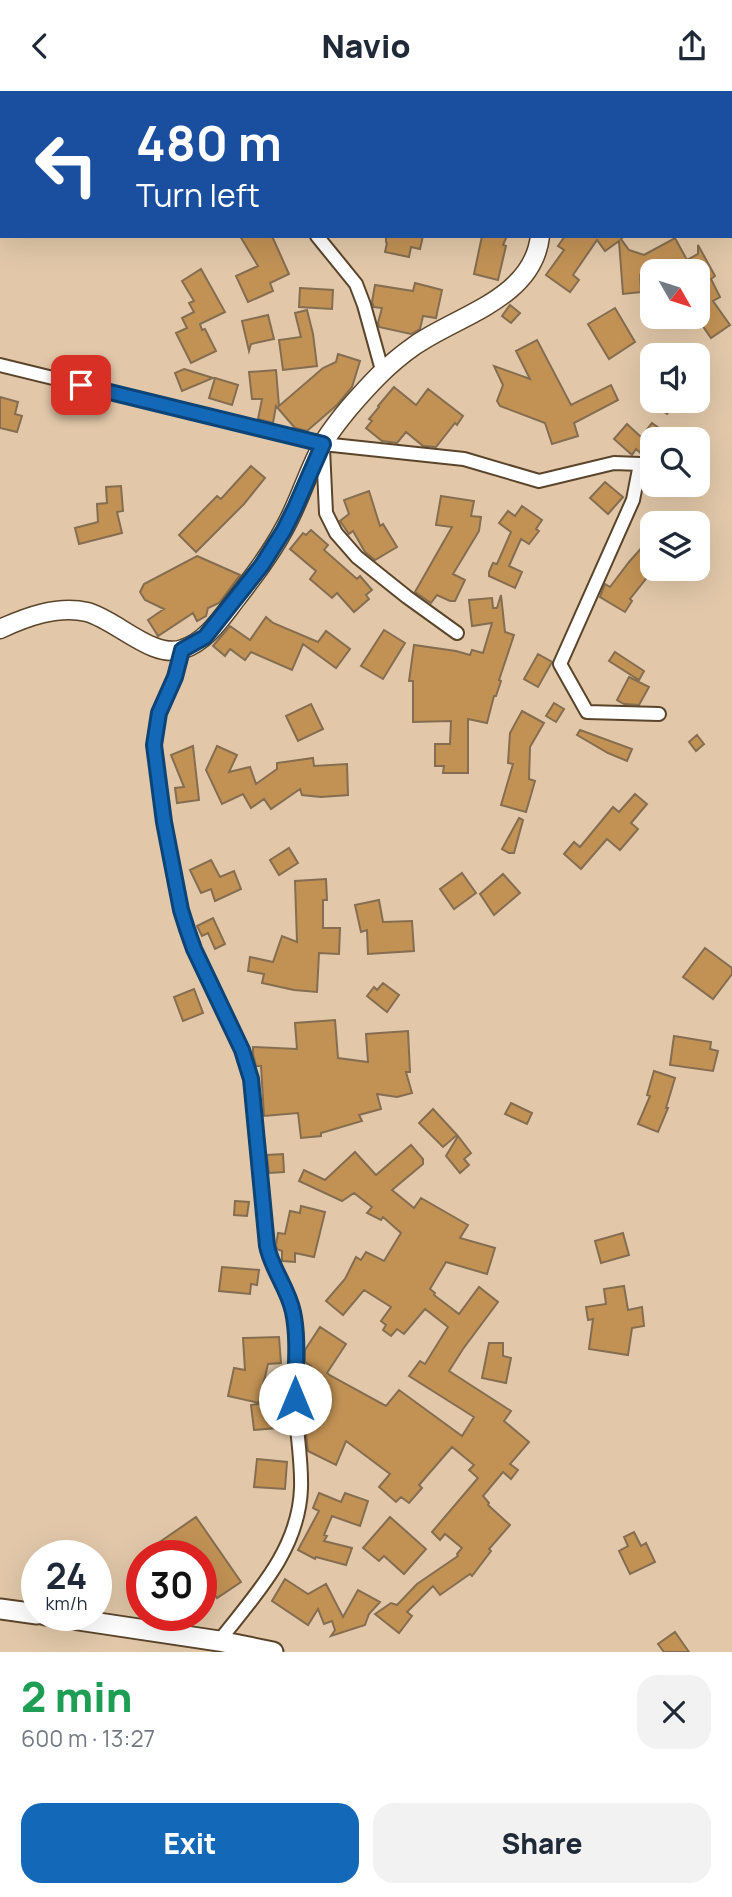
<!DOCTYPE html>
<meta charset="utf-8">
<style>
body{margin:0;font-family:Manrope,sans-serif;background:#f2f2f3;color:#1f2937;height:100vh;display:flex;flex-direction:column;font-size:26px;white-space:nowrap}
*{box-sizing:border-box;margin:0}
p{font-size:23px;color:#747a83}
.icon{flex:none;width:38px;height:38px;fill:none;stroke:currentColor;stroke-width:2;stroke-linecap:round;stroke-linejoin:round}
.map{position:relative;height:1561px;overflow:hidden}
.drawer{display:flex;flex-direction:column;background:#fff;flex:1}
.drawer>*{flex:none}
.guide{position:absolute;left:0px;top:0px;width:733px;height:147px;box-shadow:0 7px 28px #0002;background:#1a4fa0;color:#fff;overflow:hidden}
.needle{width:46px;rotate:129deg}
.tools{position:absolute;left:640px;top:168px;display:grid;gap:14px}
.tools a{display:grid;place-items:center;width:70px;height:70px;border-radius:14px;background:#fff;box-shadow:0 7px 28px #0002;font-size:35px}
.speed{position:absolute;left:21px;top:1449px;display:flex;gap:14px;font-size:35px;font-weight:700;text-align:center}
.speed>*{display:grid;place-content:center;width:91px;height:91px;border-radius:50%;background:#fff;box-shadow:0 7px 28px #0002;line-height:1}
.speed small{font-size:18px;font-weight:400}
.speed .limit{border:10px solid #d22;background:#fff;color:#111}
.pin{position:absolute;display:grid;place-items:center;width:60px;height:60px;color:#fff;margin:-30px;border-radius:14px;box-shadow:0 4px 10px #0006}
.me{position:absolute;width:77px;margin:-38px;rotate:0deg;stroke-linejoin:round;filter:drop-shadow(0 0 5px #0008)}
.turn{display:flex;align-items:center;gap:24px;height:147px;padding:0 21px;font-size:32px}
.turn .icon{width:91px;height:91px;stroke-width:2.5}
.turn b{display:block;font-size:49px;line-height:60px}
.round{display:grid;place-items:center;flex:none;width:74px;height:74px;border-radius:21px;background:#f2f2f3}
.headline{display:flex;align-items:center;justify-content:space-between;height:119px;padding:0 21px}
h1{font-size:42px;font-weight:800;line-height:52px;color:#1e9e55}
.action{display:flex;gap:14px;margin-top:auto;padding:14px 21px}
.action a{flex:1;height:80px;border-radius:21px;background:#1369b7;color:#fff;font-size:28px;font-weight:800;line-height:80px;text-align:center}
.action a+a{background:#f2f2f3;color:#1f2937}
header{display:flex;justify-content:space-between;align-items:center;height:91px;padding:0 21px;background:#fff;font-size:32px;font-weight:800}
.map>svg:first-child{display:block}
</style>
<header><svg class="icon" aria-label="back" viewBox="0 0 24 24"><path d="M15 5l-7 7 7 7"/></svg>Navio<svg class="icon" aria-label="share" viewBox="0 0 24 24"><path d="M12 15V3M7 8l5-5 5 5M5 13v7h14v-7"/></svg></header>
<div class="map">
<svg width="732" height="1561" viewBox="0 0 732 1561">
<rect width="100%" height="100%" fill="#e2c8a9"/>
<path fill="#c29255" stroke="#846d50" stroke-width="2" d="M240,145H272L289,183L270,192L273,200L248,211L236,185L258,175Z
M386,145H423L420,158L411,156L409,166L385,161L387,152L386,151Z
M482,145H507L503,154L506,155L498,189L474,183Z
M565,145H624L621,148L629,159L644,164L675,147L687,169L698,163V154L715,185L711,188L720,206L713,210L730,234L711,247L698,228V180H667L673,177L671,174L663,179L659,172L640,184L641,201L623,203L619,150L605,160L597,149L573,184L579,189L570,201L546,184L564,159L558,155Z
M201,178L225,221L200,233L202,239L205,238L216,260L191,272L176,242L187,237L182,227L194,221L189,212L194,210L182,190Z
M415,192L442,199L436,227L423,225L420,238L411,243L379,236L378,232L382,217L374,216L372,211L375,194L413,200Z
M300,197L333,199L332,218L299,216Z
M510,214L520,222L511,232L502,225Z
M615,217L635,251L609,268L588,233Z
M307,219L313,243L317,275L283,279L279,249L301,246L295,222Z
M268,224L274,248L251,253L249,260L242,230Z
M537,249L571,314L611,294L618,309L574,332L578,345L552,353L545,332L500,315L497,310L503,294L494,275L530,288L516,260Z
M338,263L360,270L352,296L337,314L307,340L295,337L276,315L273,332L258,328L262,308H252L249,281L276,279L279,315L323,277L336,271Z
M184,278L213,287L182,300L175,282Z
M215,287L238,294L232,314L209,307Z
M394,296L416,314L428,298L463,325L457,334L455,332L436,356L423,355L406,341L397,352L382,350L366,337L372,330L369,328L379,316L378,315Z
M0,306L18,311L15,323L22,325L17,341L0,337Z
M650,310H678L667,323Z
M652,332L674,348H653V355L644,365L636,358L632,364L614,348L627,333L641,346Z
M251,375L265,387L244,413L196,461L179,444L217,405L221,408Z
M605,391L623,406L608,423L590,407Z
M121,395L123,420L117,421L122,442L79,453L75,437L98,431L97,413L107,412L106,396Z
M369,400L380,435L383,433L397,456L375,469L365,461L353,440L349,443L340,430L349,423L344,409Z
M441,405L474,410L471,425L481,426L479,440L453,483L465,489L455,510H450L437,504L431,512L415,501L452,436L436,434Z
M522,415L542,429L536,438L539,440L529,453L521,448L509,475L522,481L515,497L489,485V481L493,472L497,473L511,441L499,432L508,420L515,425Z
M311,439L328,454L324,459L357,488L360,485L372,499L366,504L369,508L354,521L337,502L332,507L310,488L316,480L290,458L303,442L306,444Z
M653,444V479L630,508L632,510L625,521L600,506L605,493L610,496L629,471Z
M197,465L240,484L219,512L208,517L206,525L197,530L193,522L158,545L148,529L164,518L145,509L140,501L144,493Z
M501,504L505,541L514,544L499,589L501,590L496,605H494L487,632L468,628V682H443L444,675H435V653H450L451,630L413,631V590H409L414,554L456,560L470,564L472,559L483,562L492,532L472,535L469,509L492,507L493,517H497Z
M266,526L273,532L318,551L326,540L350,558L336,577L303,553L292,579L251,561L245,569L230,558L225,565L213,555L230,535L250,549Z
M384,539L405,552L383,588L361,575Z
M615,561L644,580L639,589L609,570Z
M538,563L552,571L538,596L524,588Z
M629,586L649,596L639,614L624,613L617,609Z
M554,612L564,618L556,631L546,625Z
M311,613L323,638L298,650L286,625Z
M522,620L544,632L530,656L529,688L535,690L526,721L501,714L513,673L508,672L510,642Z
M580,639L632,658L627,670L608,662L577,644Z
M697,644L704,653L696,660L689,651Z
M193,655L199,709L177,712L175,697L184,696L171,664Z
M217,655L237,664L229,681L250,676L256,693L277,678V672L313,667L314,675L347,673L348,704L321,706L302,704L300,698L271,718L264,708L251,717L243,703L222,713L206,679Z
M635,703L647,713L631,732L638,738L620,759L607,748L581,778L564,763L574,751L580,756L613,716L619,721Z
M519,727L523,729L514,762H509L502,758Z
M289,757L298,772L279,784L270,769Z
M211,769L220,786L234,780L241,798L215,810L211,798L201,802L190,779Z
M462,782L476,802L454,818L440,798Z
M503,783L520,802L494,824L480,803Z
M326,788L327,809H323V837H340L339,863L319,862L317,901L294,899L262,892L264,883L248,880L250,866L273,871L282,845L297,851L295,790Z
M379,809L383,831L412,830L414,860L368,863L367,839L361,841L355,814Z
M213,827L225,853L215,858L208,842L202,845L197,835Z
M705,857L732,877V883L713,908L683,886Z
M383,892L399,904L387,921L367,905L374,896L377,899Z
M194,898L203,922L183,930L174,906Z
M335,929L338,967L368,971L366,943L408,940L410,981H406L412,1002L397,1006L377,1003L381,1018L359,1024L362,1030L321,1042V1045L301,1047L298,1022L264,1025L261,975H256L253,963V956L297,958L295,932Z
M674,945L711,951L710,958L718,960L713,980L670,974Z
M654,980L675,987L666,1017H668L658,1041L638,1033L650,1005L647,1004Z
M511,1012L532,1022L527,1033L505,1023Z
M433,1018L457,1044L443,1056L419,1032Z
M458,1045L471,1062L464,1068L469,1074L460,1082L446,1065Z
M411,1054L423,1068V1073L392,1099L414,1117L421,1107L468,1134L460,1147L495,1157L487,1183L446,1171L430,1198L435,1202L434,1204L459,1223L479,1196L498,1211L463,1258L449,1280L511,1320L504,1330L529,1351L510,1373L518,1379L511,1388L503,1381L483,1405L489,1412L488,1414L510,1434L489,1458L491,1460L472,1485L470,1483L440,1504L433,1495L407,1521L412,1525L399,1542L375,1523L391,1512L397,1514L417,1493L458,1465L457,1463L462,1457L445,1443L440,1449L432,1441L478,1387L469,1379L474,1374L452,1356L419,1394L422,1397L409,1412L401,1406L396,1411L379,1396L390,1383L346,1350L336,1374L308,1360L306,1342L308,1321L304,1319V1312L310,1302L304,1299V1290L311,1275L305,1271V1259L320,1236L346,1253L327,1282L331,1285L386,1315L399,1299L462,1345L474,1326L409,1285L420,1270L425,1273L448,1236L425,1218L404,1243L397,1238L391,1245L383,1239L386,1234L381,1230L391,1216L364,1199L343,1224L326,1210L345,1188L356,1166L361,1169L366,1161L384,1170L401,1142L383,1126L381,1129L367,1122L372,1116L354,1102L342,1110L299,1090L304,1079L325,1089L355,1061L376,1084Z
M283,1063L284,1081L269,1082L267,1064Z
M235,1110L249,1111L247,1125L234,1124Z
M301,1115L325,1121L314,1166L295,1162V1171L282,1170V1160L277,1158L276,1154L278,1142L285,1143L290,1120L300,1122Z
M623,1142L629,1164L601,1172L595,1150Z
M222,1176L259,1179L257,1194L251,1193L250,1203L219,1200Z
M624,1195L628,1219L642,1216L644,1235L632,1237L628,1264L589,1258L593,1228L588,1229L586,1216L606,1213L604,1198Z
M279,1246L281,1272L268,1273L259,1312L228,1305L234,1277L245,1279L243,1247Z
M489,1252H503V1265L511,1267L506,1292L482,1287Z
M274,1311L277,1337L254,1339L251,1314Z
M257,1368L287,1371L285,1398L254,1396Z
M319,1402L341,1411L345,1402L368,1410L360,1435L332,1425L324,1444L327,1445L324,1450L352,1457L346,1474L316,1466L315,1468L298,1459L319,1420L313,1417Z
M196,1426L241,1491L217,1507L206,1491L201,1494V1465H156L151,1457Z
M390,1426L426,1458L404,1483L384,1465L379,1470L363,1457Z
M634,1441L641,1455L646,1452L655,1471L630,1483L619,1460L628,1455L624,1446Z
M285,1488L308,1503L326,1493L343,1526L358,1499L380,1511L369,1523L365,1534L331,1545L335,1539L332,1530L324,1533L318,1518L308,1534L272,1510Z
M675,1541L689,1561H664L658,1553Z"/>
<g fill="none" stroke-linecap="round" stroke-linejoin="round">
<g stroke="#5b452a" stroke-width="16">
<path id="street" d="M317,145L356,193L364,214L382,279
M0,274L323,353L464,368L539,390L614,372L640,373L633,409L560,573L587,621L659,623
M323,357L326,422L336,442L357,466L407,506L457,542
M182,559L175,586L159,622L154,654L164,731L181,819L194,858L242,959L251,988L267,1155C272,1178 287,1197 293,1219C300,1248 294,1281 295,1311C296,1339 302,1368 301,1397C299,1459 255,1504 219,1550"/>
</g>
<g stroke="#5b452a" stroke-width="21">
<path id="secondary" d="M569,2L571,0
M0,538C26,526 58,514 87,521C117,529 153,569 183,558C204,551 217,533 230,516C249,491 269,466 284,438C300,410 308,379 324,351C331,339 340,328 349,317C370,293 387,274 414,255C458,224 533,208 540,145"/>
</g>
<g stroke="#5b452a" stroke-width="23">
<path id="primary" d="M0,1518L37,1523
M45,1524L219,1550L273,1561"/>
</g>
<use href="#street" stroke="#fff" stroke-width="12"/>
<use href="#secondary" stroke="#fff" stroke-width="18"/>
<use href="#primary" stroke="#fff" stroke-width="19"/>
</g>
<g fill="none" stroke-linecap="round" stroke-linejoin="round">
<g stroke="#0c4477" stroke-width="18">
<path id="route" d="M81,294L323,353L295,417L284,439L262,474L205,546L182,559L175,586L159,622L154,654L164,731L181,819L187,838L194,858L242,959L251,988L267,1155C272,1179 288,1197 293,1221C299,1249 295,1280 295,1308"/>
</g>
<use href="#route" stroke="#1369b7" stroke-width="12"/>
</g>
</svg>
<div class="tools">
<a><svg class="needle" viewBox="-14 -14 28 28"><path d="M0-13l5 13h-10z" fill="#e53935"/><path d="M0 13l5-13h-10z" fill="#747a83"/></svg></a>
<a><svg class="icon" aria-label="sound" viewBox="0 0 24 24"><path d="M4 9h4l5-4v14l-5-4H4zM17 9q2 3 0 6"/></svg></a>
<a><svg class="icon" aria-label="search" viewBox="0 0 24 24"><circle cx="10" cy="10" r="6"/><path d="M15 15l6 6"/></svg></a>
<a><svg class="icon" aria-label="layers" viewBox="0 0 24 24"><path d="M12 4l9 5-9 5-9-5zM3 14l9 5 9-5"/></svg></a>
</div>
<div class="speed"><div>24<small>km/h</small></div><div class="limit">30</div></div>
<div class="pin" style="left:81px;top:294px;background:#d93025"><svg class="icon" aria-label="arrive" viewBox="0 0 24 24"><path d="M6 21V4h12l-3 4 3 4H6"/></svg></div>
<svg class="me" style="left:295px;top:1308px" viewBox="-20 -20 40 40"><circle r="19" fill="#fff"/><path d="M0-13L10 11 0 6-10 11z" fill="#1369b7"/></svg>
<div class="guide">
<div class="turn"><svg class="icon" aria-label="left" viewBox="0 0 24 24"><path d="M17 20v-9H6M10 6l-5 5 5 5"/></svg><div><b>480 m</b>Turn left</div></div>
</div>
</div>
<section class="drawer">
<div class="headline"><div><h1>2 min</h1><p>600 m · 13:27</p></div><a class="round"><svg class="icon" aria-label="close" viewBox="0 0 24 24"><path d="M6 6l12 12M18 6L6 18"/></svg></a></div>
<div class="action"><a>Exit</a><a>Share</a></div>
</section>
